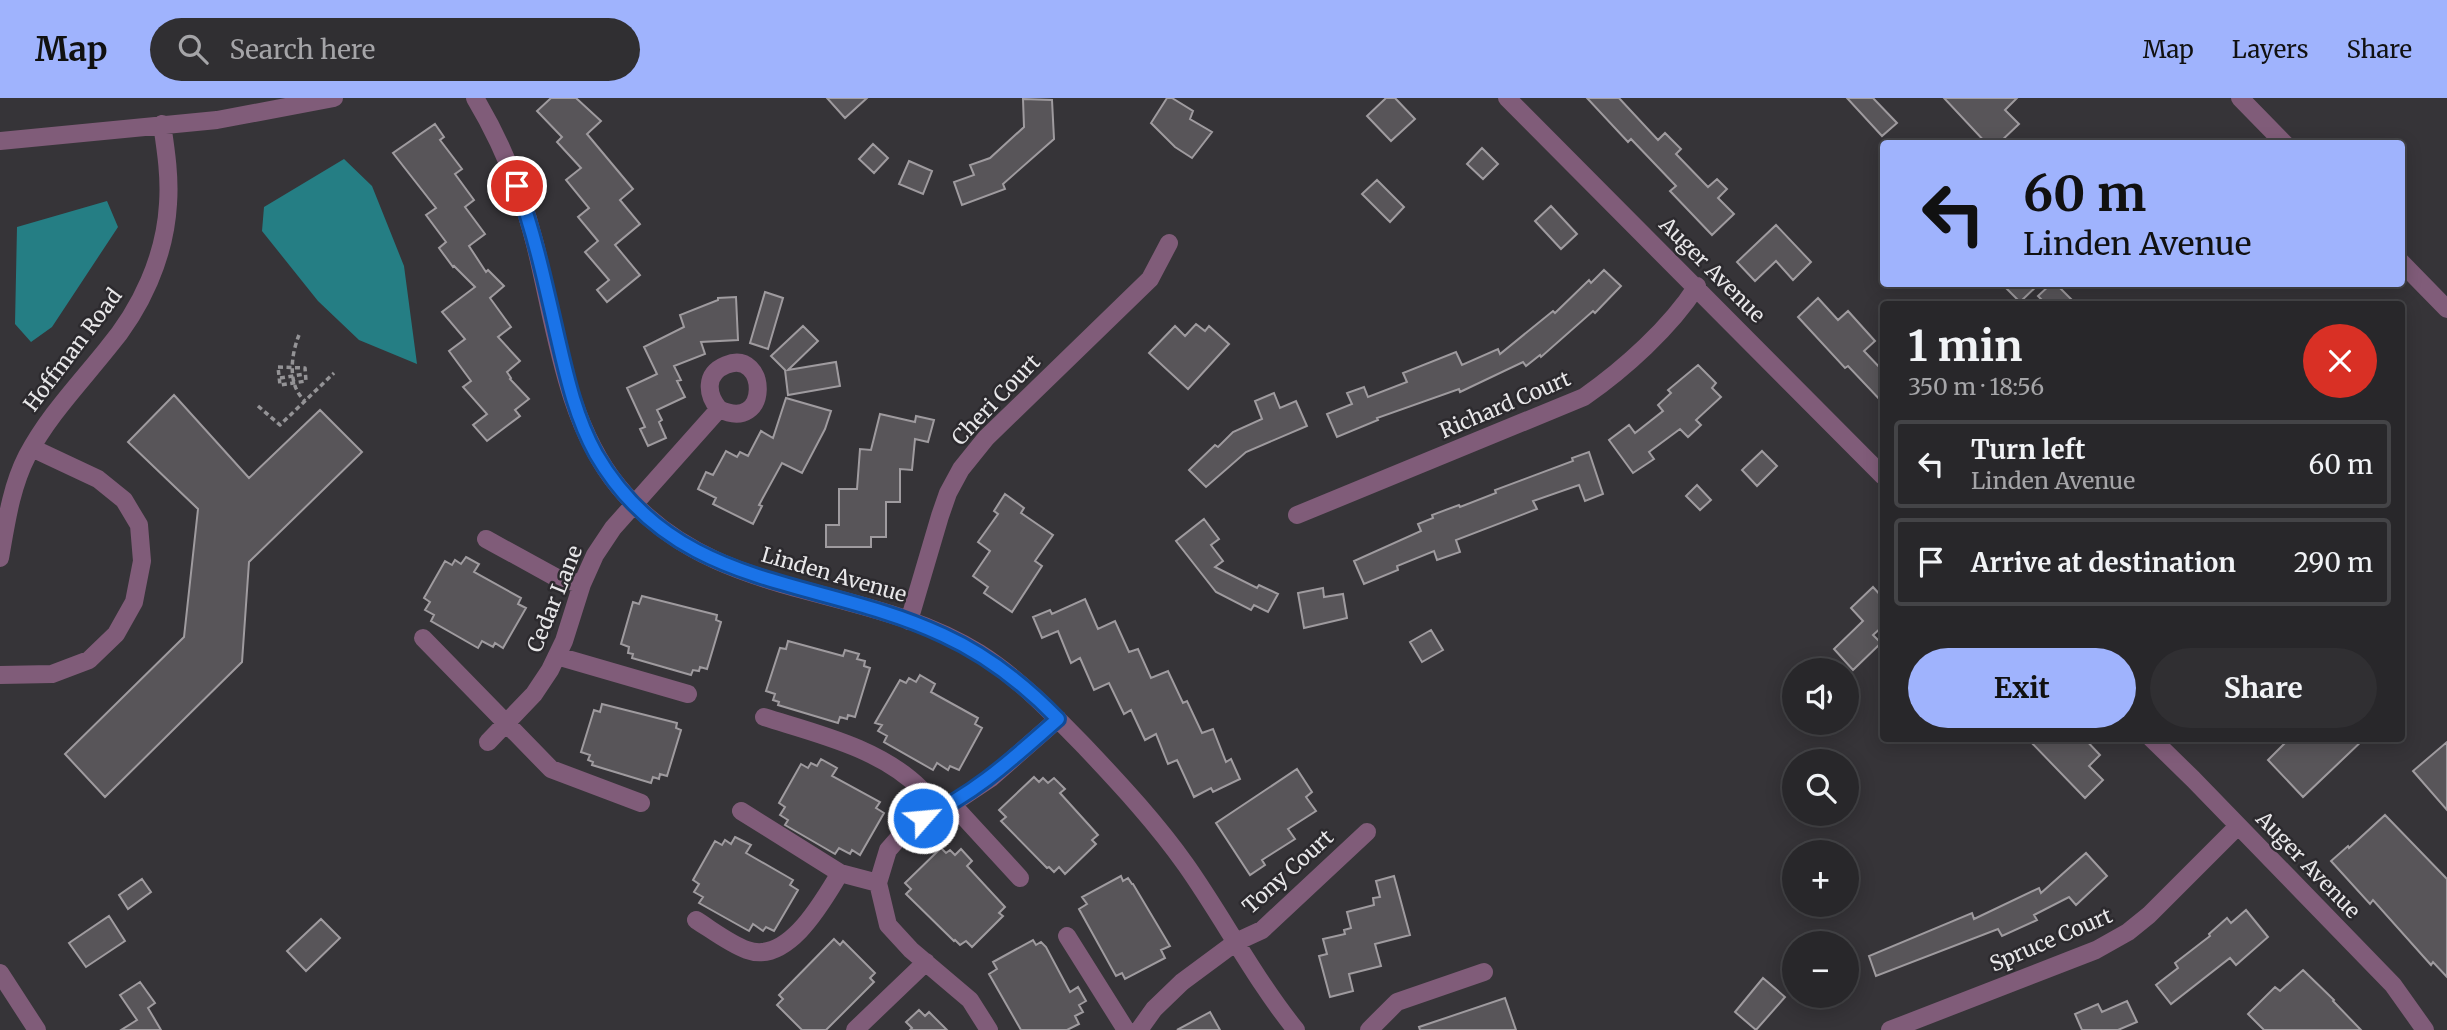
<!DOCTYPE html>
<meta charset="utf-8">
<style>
body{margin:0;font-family:Merriweather,serif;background:#302f32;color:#f1f3f6;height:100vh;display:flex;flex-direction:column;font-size:26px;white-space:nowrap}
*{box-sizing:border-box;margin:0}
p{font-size:23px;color:#a5a5a8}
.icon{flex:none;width:38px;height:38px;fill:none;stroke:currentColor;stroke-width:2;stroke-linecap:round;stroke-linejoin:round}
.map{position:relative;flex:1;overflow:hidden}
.sheet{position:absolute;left:1880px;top:203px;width:525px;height:441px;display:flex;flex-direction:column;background:#28272a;border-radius:7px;box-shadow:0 4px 18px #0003,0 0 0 2px #444447}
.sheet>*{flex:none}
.guide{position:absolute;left:1880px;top:42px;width:525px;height:147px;border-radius:7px;box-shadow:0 4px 18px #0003,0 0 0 2px #444447;background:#9fb3fd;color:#111;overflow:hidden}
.controls{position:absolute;left:1782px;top:560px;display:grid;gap:14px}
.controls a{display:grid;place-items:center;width:77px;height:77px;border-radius:50%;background:#28272a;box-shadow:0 4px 18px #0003,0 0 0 2px #444447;font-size:35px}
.pin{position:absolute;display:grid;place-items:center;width:60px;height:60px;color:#fff;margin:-30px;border:4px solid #fff;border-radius:50%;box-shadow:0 2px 7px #0007}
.me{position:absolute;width:77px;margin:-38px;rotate:63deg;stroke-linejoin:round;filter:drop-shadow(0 0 5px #0008)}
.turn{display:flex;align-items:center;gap:24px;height:147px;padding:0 28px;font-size:32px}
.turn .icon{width:91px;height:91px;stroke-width:2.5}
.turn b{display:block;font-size:49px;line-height:60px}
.round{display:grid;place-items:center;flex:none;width:74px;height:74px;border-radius:37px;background:#302f32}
.summary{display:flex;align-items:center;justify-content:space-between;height:119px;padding:0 28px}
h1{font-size:42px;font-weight:700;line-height:52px}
.action{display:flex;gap:14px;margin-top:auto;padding:14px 28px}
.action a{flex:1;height:80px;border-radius:42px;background:#9fb3fd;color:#111;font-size:28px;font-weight:700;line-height:80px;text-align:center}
.action a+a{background:#302f32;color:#f1f3f6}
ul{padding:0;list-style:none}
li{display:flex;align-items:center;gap:21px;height:88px;margin:0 14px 10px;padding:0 14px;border:4px solid #444447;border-radius:7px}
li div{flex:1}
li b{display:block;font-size:26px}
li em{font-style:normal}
header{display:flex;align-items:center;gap:42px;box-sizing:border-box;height:98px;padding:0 35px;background:#9fb3fd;color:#111}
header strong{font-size:33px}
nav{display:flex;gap:38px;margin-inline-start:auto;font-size:24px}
.search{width:490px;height:63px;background:#302f32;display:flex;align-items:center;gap:18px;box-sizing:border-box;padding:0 24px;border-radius:38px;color:#a5a5a8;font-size:26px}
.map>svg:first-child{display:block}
</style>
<header>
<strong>Map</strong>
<div class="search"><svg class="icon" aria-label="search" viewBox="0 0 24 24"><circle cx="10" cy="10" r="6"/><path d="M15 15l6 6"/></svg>Search here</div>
<nav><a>Map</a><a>Layers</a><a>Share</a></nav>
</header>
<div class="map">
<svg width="2447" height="932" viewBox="0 0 2447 932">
<rect width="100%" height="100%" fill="#363438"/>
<path fill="#257e84" d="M344,61L372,88L404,168L417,266L359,242L318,203L262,133L264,109Z
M107,103L118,129L52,229L31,244L15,226L17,129Z"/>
<path fill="#585559" stroke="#9f9b9f" stroke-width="2" d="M551,0H576L601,23L587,36L633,91L620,102L640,126L615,147L640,177L607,204L597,192L609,182L585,154L598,143L578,119L589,110L566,82L581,70L557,44L562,39L537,13Z
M827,0H867L845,20Z
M1167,0H1172L1193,13L1190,21L1212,34L1192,60L1175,49L1151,25Z
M1386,0H1395L1415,21L1391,43L1367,18Z
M1587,0H1619L1658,42L1665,35L1681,51L1676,56L1708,89L1717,81L1727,91L1718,100L1734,116L1712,137L1670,93L1676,88L1631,41L1628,44Z
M1847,0H1873L1897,25L1882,38Z
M1944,0H2017L2005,12L2019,26L1998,46H1987Z
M1023,1L1052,2L1054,41L1003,86L1005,91L962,107L954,84L974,77L970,67L990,60L1024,29Z
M435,26L444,39L440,42L462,71L455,76L474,102L465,109L485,136L469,148L486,174L488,172L504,188L490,200L511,229L498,239L520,263L507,274L511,280L510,281L529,301L515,312L520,318L487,343L473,327L487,316L463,289L471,283L449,253L465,241L442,214L475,189L454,168L453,169L439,150L446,144L426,117L436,110L393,55Z
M873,46L888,60L874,75L859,61Z
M1482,50L1498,66L1483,81L1467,66Z
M909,63L932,73L923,96L899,86Z
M1377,82L1404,109L1390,124L1362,96Z
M1551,108L1577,136L1561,151L1535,123Z
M1776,127L1811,164L1793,182L1776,163L1755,183L1737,164Z
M1604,172L1621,188L1595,215L1593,213L1541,259L1540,257L1526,268L1523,264L1460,294L1459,291L1377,320L1378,322L1337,339L1327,316L1352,306L1347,295L1364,289L1368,299L1407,284L1403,275L1456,254L1462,267L1498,251L1500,256L1553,213L1555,215L1589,182L1591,185Z
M2002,186H2039L2020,204Z
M2051,186H2056L2076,206H2046L2038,198Z
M765,194L783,200L768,251L750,245Z
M736,199L738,242L701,244L705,256L674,268L681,282L677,283L685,299L657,312L662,322L659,324L666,340L648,348L640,331L645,329L627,290L657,276L644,249L684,229L680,217L718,202V200Z
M1818,200L1838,222L1848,213L1875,243L1864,253L1883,273V305L1848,268L1845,270L1798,219Z
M1196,226L1205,233L1209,228L1229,246L1188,291L1149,255L1175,228L1185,238Z
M803,228L818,243L788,272L836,264L840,288L788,297L785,272L771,258Z
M1698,267L1716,285L1712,290L1721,299L1696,322L1701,327L1688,339L1680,331L1649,354L1654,361L1633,375L1609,342L1629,327L1635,335L1663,313L1658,307L1671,295L1668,292Z
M1274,295L1280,310L1296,303L1307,328L1246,354L1206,389L1189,372L1215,347L1218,349L1233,334L1262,321L1255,303Z
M174,297L249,380L320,312L362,354L249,464L242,564L105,699L65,656L184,539L198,411L128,344Z
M786,300L831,313L825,331L802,375L782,365L759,407L762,408L753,426L713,406L716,400L698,391L706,374L713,377L726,353L737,359L740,354L748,358L761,333L773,340Z
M880,316L915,324L916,318L934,322L928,344L915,341L912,372L900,371V404H886V439H871V449H826V427H839V391H857L860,351L871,352Z
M1762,353L1777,368L1757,388L1742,372Z
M1589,354L1603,396L1585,403L1579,387L1533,403L1537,411L1456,442L1460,454L1437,462L1434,453L1397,468L1398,472L1364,486L1354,463L1421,433L1418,426L1433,420L1432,417L1459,407L1460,409L1496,395L1495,392L1573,363L1572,360Z
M1697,387L1711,402L1700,412L1686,398Z
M1005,396L1024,410L1021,415L1053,437L1035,463L1042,468L1012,514L984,495L988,489L973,478L990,453L978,444L998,416L994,413Z
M1204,421L1219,441L1211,447L1223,463L1215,469L1257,490L1259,487L1278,496L1268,514L1254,507L1251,512L1216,494L1176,443Z
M466,459L479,466L474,474L521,500L518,506L526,510L503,550L495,545L493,549L482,543L478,550L431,523L434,517L425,512L430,504L424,500L445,463L452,467L455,462L461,466Z
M1873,489L1883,500V528L1873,537L1881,545L1853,572L1834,551L1863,523L1851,510Z
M1323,490L1324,499L1343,496L1347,520L1304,530L1298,495Z
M642,498L717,517L716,522L721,524L707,571L700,569L699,573L693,572L691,577L632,560L633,556L628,555L629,549L621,546L633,504L639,506Z
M1085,501L1098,531L1115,523L1129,554L1138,551L1151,580L1168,573L1183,605L1187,603L1202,635L1213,631L1226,664L1231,661L1240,681L1213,694L1211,690L1194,699L1177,662L1168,666L1156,636L1145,642L1131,612L1124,616L1109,585L1094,592L1080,560L1071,565L1058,533L1042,540L1033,519L1050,512L1052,516Z
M1431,532L1443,552L1422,564L1410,544Z
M788,543L843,558L845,552L859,556L857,561L865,563L864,568L870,570L855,619L848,617L847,621L840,619L838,625L778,607L779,604L773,602L775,596L766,593L780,550L786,551Z
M920,577L935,586L931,594L978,620L975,626L982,630L959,672L950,668L948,672L937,665L933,672L884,644L887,638L878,633L882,627L875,625L900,582L906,585L909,580L916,584Z
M602,606L677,625L676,630L681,632L667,678L660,676L659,681L653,679L651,685L592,667L593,664L588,662L590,657L581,654L594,612L600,614Z
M2027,640H2084L2100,657L2089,668L2103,682L2085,700Z
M2290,640H2365L2303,699L2268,662Z
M2447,644V712L2413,673Z
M821,661L837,670L832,678L880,704L876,710L884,715L860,757L852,752L850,756L839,750L835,756L785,727L788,722L780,717L785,709L779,705L801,666L808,670L811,665L817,668Z
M1297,671L1312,694L1306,699L1316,713L1288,731L1295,741L1262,762L1265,767L1250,777L1216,725Z
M1034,679L1039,684L1043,680L1048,685L1054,680L1065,691L1060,695L1098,737L1092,742L1096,746L1065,776L1059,769L1054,774L1049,769L1047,770L1001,723L1006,719L999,712Z
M2385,717L2447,781V879L2433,864L2431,867L2373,802L2370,806L2331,763L2348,748L2349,750Z
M735,739L751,747L746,755L793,782L790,787L798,792L774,833L766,829L763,833L753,826L749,833L699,805L703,799L694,794L699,786L693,782L715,743L722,747L725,742L731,746Z
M941,750L946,755L950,752L955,757L961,751L972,763L967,768L1005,809L999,815L1003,818L972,849L966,843L960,847L955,842L954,843L906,796L911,791L905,785Z
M2086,755L2107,778L2076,807L2069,799L2034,817L2037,822L2002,838L1998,831L1876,878L1869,858L1972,815L1974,821L2039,790L2041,795Z
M1121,778L1123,783L1128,780L1132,786H1133L1170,848L1161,852L1165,860L1125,881L1122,875L1116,878L1079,811L1087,806L1082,799Z
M1394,778L1410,837L1375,846L1381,868L1349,876L1353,893L1330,899L1319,858L1327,856L1323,841L1345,836L1344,832L1351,830L1347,814L1374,807L1373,800L1380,799L1376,783Z
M142,781L151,794L128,811L119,797Z
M2246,812L2268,839L2236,867L2230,860L2171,906L2156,887L2178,870L2175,865L2210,838L2209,836L2227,820L2231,825Z
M109,818L125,843L86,869L69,845Z
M321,821L340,840L306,873L287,853Z
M834,841L840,847L843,843L875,875L870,880L874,884L826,932H802L777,907L783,901L779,897Z
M1033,842L1036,847L1041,844L1046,849L1070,894L1078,889L1086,903L1079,907L1083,914L1075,918L1079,926L1067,932H1021L989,876L997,871L993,864Z
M2303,872L2334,902L2333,903L2361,932H2264L2248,916L2275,889L2280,893Z
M1763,880L1785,899L1756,932L1735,914Z
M140,884L155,905L148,910L161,932H121L137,922L120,897Z
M1505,900L1516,932H1420L1419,929Z
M2127,903L2137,924L2118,932H2082L2075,916L2098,906L2102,914Z
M919,912L925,918L929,914L947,932H910L912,930L906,924Z
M1210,914L1220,932H1177Z"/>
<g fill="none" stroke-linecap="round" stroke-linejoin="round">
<path stroke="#949396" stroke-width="3.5" stroke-dasharray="5 3.5" stroke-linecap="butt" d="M299,237C291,257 287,287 305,303
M278,269L305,270L306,283L280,287Z
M280,280L305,276
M258,308L280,327L334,275"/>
<path stroke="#805c79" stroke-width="18" d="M475,0C502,45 522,95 535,146C555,226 565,323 618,388C714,506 861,482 979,555C1020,581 1053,616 1087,651C1122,688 1157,726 1186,767C1224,821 1254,880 1296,932
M1507,0L1883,378
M2240,0L2285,46
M0,43L217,22L334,0
M2401,164L2447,211
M1297,417L1584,299C1624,271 1670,230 1697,188
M486,441L557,480L582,486
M0,460C6,426 11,389 27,358C48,318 79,286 107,251C141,211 165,159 168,106C170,79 166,53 162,26
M909,523L940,418L948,395L961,371L986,340L1150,181L1169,145
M423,540L551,671L641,705
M557,558L688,596
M0,577L52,576L89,562L116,536L134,504L142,463L139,427L124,402L98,381L32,350
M764,619C818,636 880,650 921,691C927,698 931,707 936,714
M2151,640L2193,681L2393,887L2425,932
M488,644L534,596L550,572L564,543L582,486L595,457L613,430L719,311C707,297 704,276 726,267C768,250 771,336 719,311
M952,706L1020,780
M741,713L840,775L878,785
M696,822C712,832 730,846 747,852C788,867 823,803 840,775
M1067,838L1126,932
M0,875L37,932
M855,932L926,864
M989,932L970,902L911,852L888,827L878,785L888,752L910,727L952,706L991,680L1058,621
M1139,932L1154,911L1182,884L1236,844L1262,832L1367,734
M1369,932L1397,904L1484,874
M1890,932L2096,852L2128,834L2149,817L2238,728"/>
</g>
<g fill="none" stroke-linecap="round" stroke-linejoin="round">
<g stroke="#114b97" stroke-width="18">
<path id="route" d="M517,88C535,137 546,189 558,241C567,280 576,320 596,356C676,494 817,478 943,537C987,557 1024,586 1058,621C1012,661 979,693 923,720"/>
</g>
<use href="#route" stroke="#1a73e8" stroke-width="12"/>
</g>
<g text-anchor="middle" stroke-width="5" stroke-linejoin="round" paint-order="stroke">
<g font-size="21" fill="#e8e7e9" stroke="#2c2a2e">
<text transform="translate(1712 172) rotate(45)" y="7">Auger Avenue</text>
<text transform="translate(73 252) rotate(-53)" y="7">Hoffman Road</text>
<text transform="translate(996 302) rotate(-46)" y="7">Cheri Court</text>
<text transform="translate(1505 307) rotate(-23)" y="7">Richard Court</text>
<text transform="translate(834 477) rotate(16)" y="7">Linden Avenue</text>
<text transform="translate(555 501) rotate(-68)" y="7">Cedar Lane</text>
<text transform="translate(2308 767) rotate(46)" y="7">Auger Avenue</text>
<text transform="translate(1288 774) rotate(-42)" y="7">Tony Court</text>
<text transform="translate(2051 842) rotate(-23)" y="7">Spruce Court</text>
</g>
</g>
</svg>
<div class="controls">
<a><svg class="icon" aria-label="sound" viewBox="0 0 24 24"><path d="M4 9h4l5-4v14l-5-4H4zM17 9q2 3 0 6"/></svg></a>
<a><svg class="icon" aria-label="search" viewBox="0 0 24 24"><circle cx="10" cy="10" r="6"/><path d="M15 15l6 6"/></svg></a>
<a>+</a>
<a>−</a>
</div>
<div class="pin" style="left:517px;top:88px;background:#d93025"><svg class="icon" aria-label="arrive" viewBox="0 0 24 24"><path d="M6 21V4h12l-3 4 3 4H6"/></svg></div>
<svg class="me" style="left:923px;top:720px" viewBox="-20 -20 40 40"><circle r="17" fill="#1a73e8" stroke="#fff" stroke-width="3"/><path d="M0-11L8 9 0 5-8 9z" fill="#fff"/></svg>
<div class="guide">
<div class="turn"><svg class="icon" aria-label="left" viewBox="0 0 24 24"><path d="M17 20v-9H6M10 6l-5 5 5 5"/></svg><div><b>60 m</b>Linden Avenue</div></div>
</div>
<section class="sheet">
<div class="summary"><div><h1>1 min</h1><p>350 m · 18:56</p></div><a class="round" style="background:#d93025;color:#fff"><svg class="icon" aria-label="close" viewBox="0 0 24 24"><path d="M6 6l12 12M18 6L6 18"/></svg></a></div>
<ul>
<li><svg class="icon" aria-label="left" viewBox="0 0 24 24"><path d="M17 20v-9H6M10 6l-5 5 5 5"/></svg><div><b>Turn left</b><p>Linden Avenue</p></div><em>60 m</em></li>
<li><svg class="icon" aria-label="arrive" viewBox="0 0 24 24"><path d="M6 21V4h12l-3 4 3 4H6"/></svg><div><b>Arrive at destination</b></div><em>290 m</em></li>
</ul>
<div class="action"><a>Exit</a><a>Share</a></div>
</section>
</div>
